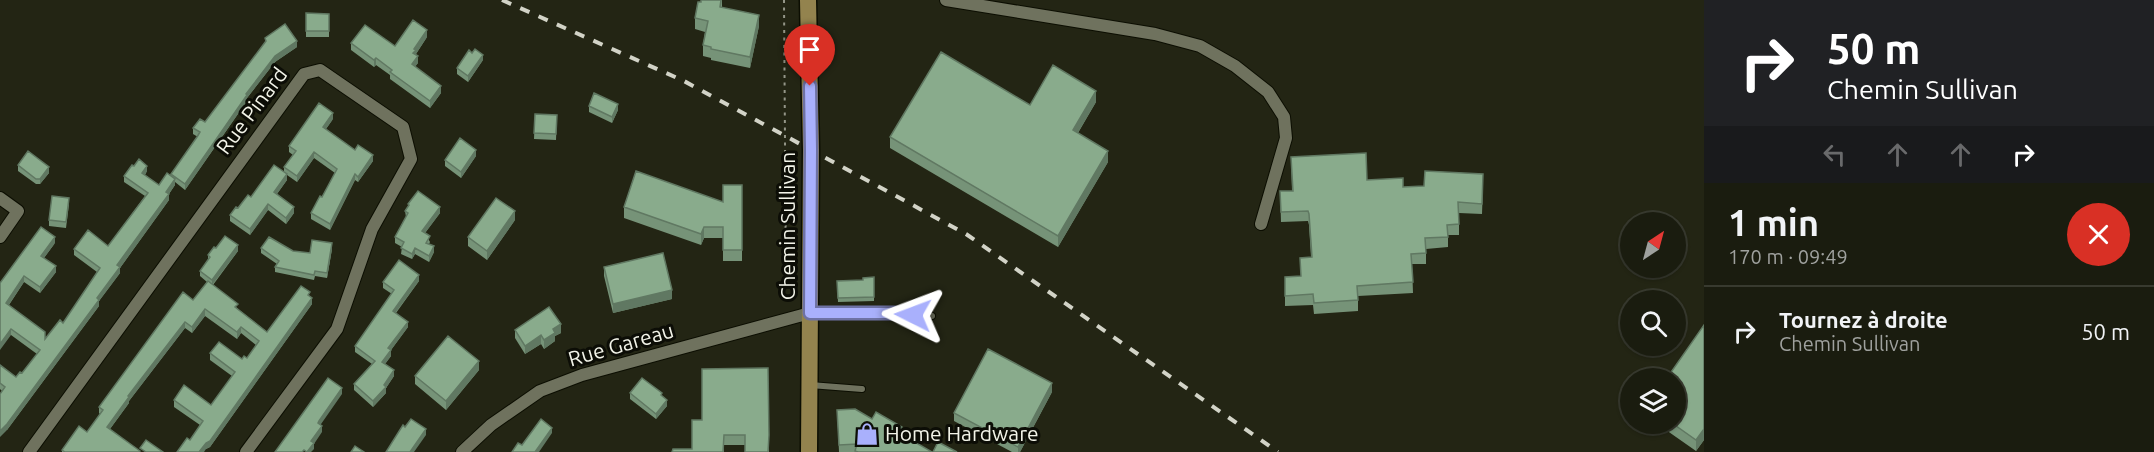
<!DOCTYPE html>
<html lang="fr">
<meta charset="utf-8">
<style>
body{margin:0;font-family:Ubuntu,sans-serif;background:#232518;color:#f1f3f6;height:100vh;display:flex;flex-direction:column;font-size:22px;white-space:nowrap}
*{box-sizing:border-box;margin:0}
p{font-size:20px;color:#9fa19e}
.icon{flex:none;width:33px;height:33px;fill:none;stroke:currentColor;stroke-width:2;stroke-linecap:round;stroke-linejoin:round}
.map{position:relative;flex:1;overflow:hidden}
.sheet{display:flex;flex-direction:column;background:#1a1c0f;width:450px}
.sheet>*{flex:none}
.top-card{background:#202124;color:#fff;overflow:hidden}
.needle{width:39px;rotate:36deg}
.controls{position:absolute;left:1620px;top:212px;display:grid;gap:12px}
.controls a{display:grid;place-items:center;width:66px;height:66px;border-radius:50%;background:#1a1c0f;box-shadow:0 2px 4px #0004,0 0 0 2px #383a2f;font-size:30px}
.pin{position:absolute;display:grid;place-items:center;width:51px;height:51px;color:#fff;margin:-62px -26px;border-radius:50% 50% 50% 0;rotate:-45deg;box-shadow:0 0 6px #0007}
.pin .icon{rotate:45deg}
.me{position:absolute;width:66px;margin:-33px;rotate:273deg;stroke-linejoin:round;filter:drop-shadow(0 0 4px #0008)}
.turn{display:flex;align-items:center;gap:21px;height:126px;padding:0 24px;font-size:27px}
.turn .icon{width:78px;height:78px;stroke-width:2.5}
.turn b{display:block;font-size:42px;line-height:51px}
.lanes{display:flex;align-items:center;height:57px;padding:0 24px;background:#0003;justify-content:center;gap:30px;direction:ltr}
.lanes .off{opacity:.35}
.round{display:grid;place-items:center;flex:none;width:63px;height:63px;border-radius:32px;background:#232518}
.summary{display:flex;align-items:center;justify-content:space-between;height:102px;padding:0 24px}
h1{font-size:36px;font-weight:700;line-height:45px}
ul{padding:0;list-style:none}
li{display:flex;align-items:center;gap:18px;height:90px;padding:0 24px;border-top:2px solid #383a2f}
li div{flex:1}
li b{display:block;font-size:22px}
li em{font-style:normal}
main{display:flex;flex:1;min-height:0}
.map>svg:first-child{display:block}
</style>
<main>
<div class="map">
<svg width="1704" height="452" viewBox="0 0 1704 452">
<rect width="100%" height="100%" fill="#232514"/>
<g fill="none" stroke-linecap="round" stroke-linejoin="round">
<g stroke="#0c0e02" stroke-width="8">
<path id="service" d="M810,313H894L932,316
M810,385L862,389"/>
</g>
<g stroke="#0c0e02" stroke-width="14">
<path id="minor" d="M946,0L1155,34L1200,46L1235,66L1268,92L1284,117L1286,138L1261,224
M0,198L18,211L0,237
M29,452L304,74L320,70L403,127L411,159L372,229L337,329L246,452
M462,452L491,425L540,391L582,375L810,313"/>
</g>
<g stroke="#0c0e02" stroke-width="19">
<path id="secondary" d="M808,0L811,150L809,452"/>
</g>
<path stroke="#949688" stroke-width="2" stroke-dasharray="3 4.5" stroke-linecap="butt" d="M784,0L786,283L795,294"/>
<use href="#service" stroke="#6f725e" stroke-width="6"/>
<use href="#minor" stroke="#6f725e" stroke-width="12"/>
<use href="#secondary" stroke="#93834e" stroke-width="16"/>
<path stroke="#d2d3c7" stroke-width="4" stroke-dasharray="10 10" stroke-linecap="butt" d="M502,0L684,81L966,234L1278,452"/>
</g>
<path fill="#769378" d="M722,0V7L759,26L750,68L711,60V58L703,56V45L705,32L695,29V18L701,2Z
M306,13L329,14V37H306Z
M427,37L416,54L418,63L415,66L441,93L430,108L390,79V75L376,65L374,67L351,50V43L395,46Z
M265,38L297,47L275,62L247,98V101L185,190L175,182V185L169,194V200L120,268V273L99,301V306L7,430L2,391L0,389V365L16,377L22,373L37,354L11,335L0,283L55,243L44,258L56,272L40,293L24,282L9,305L45,339L63,323L97,272L74,255V249L108,246L145,196L124,182V176L147,171L145,175L159,185L171,176V174L198,137L193,134V128L205,122L265,43Z
M483,60L468,82L457,74V68Z
M1096,102L1078,133L1108,162L1058,247L890,148V137L1030,105Z
M589,106L618,110L612,123L589,112Z
M535,114L557,115L556,140L534,139Z
M333,119L326,129L355,150L373,161L358,182L355,180L330,230L311,219V213L322,197L335,173L314,158L297,182L287,175V180L277,194L294,213L286,224L268,210L250,235L230,221V215L284,172V167L293,155L289,152V146Z
M476,156L461,178L445,166V160Z
M1291,157L1367,180L1403,187L1483,185L1482,214L1459,213V235H1448V247L1426,249V264H1412L1413,293L1358,296V311L1314,314L1313,305L1285,306V277L1301,276L1300,258L1311,257L1309,225L1308,221L1281,222L1280,191H1292Z
M18,165L49,173L40,184H36L18,171Z
M742,185V261H723V238H704L701,245L624,218V207L723,202Z
M69,204L66,228L49,226V220Z
M408,204L440,213L425,233L430,242L429,244L434,252L429,262L415,254L412,259L401,254L402,247L395,243V237L406,217L405,211L408,207Z
M515,220L487,260L468,246V237Z
M216,248L238,251L213,285L238,309L267,332L310,296L312,304L210,447L206,449L190,440L200,425L174,407V400L211,405L232,376L210,360V353L242,359L247,358L256,345L241,333L237,339L205,316L192,333L185,328L129,401V403L110,429L140,452H62V450L87,432L100,414L99,413V407L193,300L207,282L200,276V271L208,260V255Z
M261,248L293,251L310,253L332,249L327,278L315,276L314,280L275,272V267L277,264L261,253Z
M604,267L672,299L613,313L604,276Z
M874,277V301L838,302L837,281L863,280Z
M419,281L396,313L408,327L391,350V356L385,364L394,376L386,388V393L373,407L354,390V384L372,364L355,352V346L392,294L383,288V282Z
M1704,325V440L1696,451L1656,423H1676Z
M515,330L561,333L555,336V341L544,349L541,344L525,354L515,338Z
M702,369L769,445V452H745V445H724V452L692,449L702,420Z
M479,370L446,410L415,384V376Z
M1052,392L1020,452H1012L954,421V413Z
M630,393L662,397L667,406L656,419L630,399Z
M837,410L902,435L932,452H839Z"/>
<path fill="#607862" d="M759,15V26L750,68V57Z
M427,30V37L416,54V57L413,60L414,49Z
M297,41V47L275,62L247,98V101L185,190V184L246,94L275,56Z
M483,55V60L468,82V76Z
M418,56V63L412,71V64Z
M376,58V65L374,67V60Z
M441,86V93L430,108V101Z
M1096,91V102L1073,141V130Z
M618,104V110L612,123V117Z
M333,113V119L323,133V127Z
M476,150V156L461,178V172Z
M1108,151V162L1058,247V236Z
M314,152V158L297,182V176Z
M373,155V161L358,182V177Z
M147,166V171L142,179V173Z
M49,167V173L40,184V179Z
M287,174V180L274,198V192Z
M355,174V180L330,230V224Z
M175,179V185L166,198V192Z
M169,194V200L120,268V273L99,301V306L7,430L0,437V431L117,265Z
M268,204V210L250,235V229Z
M294,207V213L286,224V218Z
M440,207V213L422,237V231Z
M515,211V220L487,260V251Z
M704,227V238L701,245V234Z
M55,237V243L41,262V256Z
M332,243V249L327,278V273Z
M238,245V251L212,285V280Z
M434,246V252L429,262V256Z
M415,248V254L412,259V254Z
M56,266V272L40,293V287Z
M419,275V281L393,316V311Z
M24,276V282L6,309V303Z
M672,290V299L613,313V304Z
M312,298V304L210,447L206,449L204,452H199Z
M205,309V316L192,333V327Z
M185,322V328L129,401V403L107,433V427L128,396Z
M408,322V327L391,350V356L382,368V362L388,348Z
M561,324V333L555,336V341L544,349V340L553,329Z
M241,327V333L237,339V332Z
M11,329V335L0,350V344Z
M541,335V344L525,354V346Z
M479,361V370L446,410V401Z
M394,370V376L386,388V393L373,407V401Z
M1052,383V392L1020,452H1018V447Z
M342,388V394L319,427V421Z
M667,400V406L656,419V414Z
M322,426V432L314,444V449L311,452H307L311,441Z
M552,428V433L539,452H535Z
M426,429V435L414,452H410Z
M1704,429V440L1696,451V440Z"/>
<path fill="#89ab8c" stroke="#607862" stroke-width="1.5" d="M701,0H721L720,7L759,15L750,57L711,49V47L703,45L708,21L695,18L698,2H701Z
M306,13L329,14V31H306Z
M413,20L427,30L414,49L416,50L413,53L418,56L412,64L441,86L430,101L390,72L392,70L376,58L374,60L351,43L365,25L395,46Z
M285,24L297,41L275,56L246,94L247,95L185,184L171,174L197,137L200,132L193,128L200,119L205,122L266,41L265,38Z
M475,49L483,55L468,76L457,68L469,50L472,53Z
M941,52L1030,105L1053,65L1096,91L1073,130L1108,151L1058,236L890,137Z
M594,93L618,104L612,117L589,106Z
M319,103L333,113L323,127L355,150L358,145L373,155L358,177L355,174L330,224L311,213L320,196L322,197L337,169L314,152L297,176L284,167L296,151L289,146Z
M535,114L557,115L556,134L534,133Z
M460,138L476,150L461,172L445,160Z
M28,151L49,167L40,179H36L18,165Z
M1366,153L1367,180L1403,178V187L1424,186L1425,171L1483,174L1482,204L1458,202L1459,224L1447,225L1448,237L1425,238L1426,253L1411,254L1413,282L1357,286L1358,300L1314,303L1313,294L1285,296V277L1301,276L1300,258L1312,257L1309,214L1308,211L1281,212L1280,191H1293L1291,157Z
M139,159L147,166L142,173L159,185L167,173L175,179L166,192L169,194L117,265L120,267L97,298L99,300L7,424L0,431V394L5,387L0,383V365L16,377L20,372L22,373L40,350L11,329L0,344V283L41,227L55,237L41,256L56,266L40,287L24,276L6,303L45,332V339L60,320L63,323L100,268L74,249L88,230L108,246L148,193L124,176L132,165L134,166Z
M274,165L287,174L274,192L294,207L286,218L268,204L250,229L230,215L236,207L238,208L248,195L251,197Z
M636,171L723,202V185H742V250H723V227H704L701,234L624,207Z
M418,191L440,207L422,231L430,236L426,243L434,246L429,256L415,248L412,254L401,248L404,242L395,237L408,213L405,211L409,205L408,204Z
M52,196L69,198L66,222L49,220Z
M496,198L515,211L487,251L468,237Z
M225,236L238,245L212,280L200,271L210,257L208,255L214,247L216,248Z
M269,237L293,251L310,253L312,240L332,243L327,273L315,271L314,275L275,267L279,261L261,248Z
M663,253L672,290L613,304L604,267Z
M399,260L419,275L393,311L408,322L388,348L391,350L382,362L394,370L384,385L386,387L373,401L354,384L375,361L355,346L394,290L383,282Z
M874,277V297L838,298L837,281L863,280V278Z
M208,281L238,304L235,307L267,332L301,286L310,292L308,295L312,298L210,441L206,443L199,452H177L187,438L190,440L203,421L174,400L184,385L211,405L235,372L210,353L219,342L242,359L244,356L247,358L259,341L241,327L237,332L205,309L192,327L185,322L128,396L129,397L107,427L140,451L139,452H65L62,450L79,426L87,432L103,410L99,407L183,292L193,300Z
M549,307L561,324L553,329L555,333L544,340L541,335L525,346L515,330Z
M1704,325V429L1696,440L1672,423H1676V378H1667Z
M448,336L479,361L446,401L415,376Z
M988,349L1052,383L1018,447L954,413Z
M768,368L769,435L768,452H745V435H724L723,452H672L673,449H692V420H702V369Z
M328,378L342,388L319,421L318,423L322,426L311,441L314,443L307,452L304,450L302,452H275Z
M642,378L662,393L661,395L667,400L656,414L630,393Z
M855,409L872,419L876,412L902,427L899,433L932,452H858L855,451L857,444L839,445L837,410Z
M411,419L426,429L410,452H386L403,425L405,427Z
M541,419L552,428L535,452H512L518,443L522,445Z
M146,440L163,452H146L140,448Z
M938,442L957,452H933Z
M355,446L364,452H351Z"/>
<g fill="none" stroke-linecap="round" stroke-linejoin="round">
<g stroke="#6e72a4" stroke-width="15">
<path id="route" d="M810,86L811,150L810,313H894L913,315"/>
</g>
<use href="#route" stroke="#a9b0fc" stroke-width="10"/>
</g>
<defs>
<g id="shop-bare" transform="scale(1.8)"><path d="M-5-2.5h2.3a2.7 3.5 0 0 1 5.4 0H5L5.5 6h-11ZM-1.5-2.5h3a1.5 2.3 0 0 0-3 0Z" fill="#a9b0fc" stroke="#0c0d06" stroke-width="2.5" paint-order="stroke"/></g>
</defs>
<g fill-rule="evenodd">
<use href="#shop-bare" x="867" y="434"/>
</g>
<g text-anchor="middle" stroke-width="6" stroke-linejoin="round" paint-order="stroke">
<g font-size="21" fill="#f3f4e9" stroke="#0c0d06">
<text transform="translate(252 111) rotate(-53)" y="7">Rue Pinard</text>
<text transform="translate(788 226) rotate(-90)" y="7">Chemin Sullivan</text>
<text transform="translate(621 345) rotate(-16)" y="7">Rue Gareau</text>
</g>
<g font-size="21" fill="#f3f4e9" stroke="#0c0d06" text-anchor="start">
<text x="885" y="441">Home Hardware</text>
</g>
</g>
</svg>
<div class="controls">
<a><svg class="needle" viewBox="-14 -14 28 28"><path d="M0-13l5 13h-10z" fill="#e53935"/><path d="M0 13l5-13h-10z" fill="#9fa19e"/></svg></a>
<a><svg class="icon" aria-label="search" viewBox="0 0 24 24"><circle cx="10" cy="10" r="6"/><path d="M15 15l6 6"/></svg></a>
<a><svg class="icon" aria-label="layers" viewBox="0 0 24 24"><path d="M12 4l9 5-9 5-9-5zM3 14l9 5 9-5"/></svg></a>
</div>
<div class="pin" style="left:810px;top:86px;background:#d93025"><svg class="icon" aria-label="arrive" viewBox="0 0 24 24"><path d="M6 21V4h12l-3 4 3 4H6"/></svg></div>
<svg class="me" style="left:913px;top:315px" viewBox="-20 -20 40 40"><path d="M0-17L14 15 0 8-14 15z" fill="#a9b0fc" stroke="#fff" stroke-width="4"/></svg>
</div>
<section class="sheet">
<div class="top-card">
<div class="turn"><svg class="icon" aria-label="right" viewBox="0 0 24 24"><path d="M7 20v-9h11M14 6l5 5-5 5"/></svg><div><b>50 m</b>Chemin Sullivan</div></div>
<div class="lanes"><svg class="icon off" aria-label="left" viewBox="0 0 24 24"><path d="M17 20v-9H6M10 6l-5 5 5 5"/></svg><svg class="icon off" aria-label="ahead" viewBox="0 0 24 24"><path d="M12 20V5M6 11l6-6 6 6"/></svg><svg class="icon off" aria-label="ahead" viewBox="0 0 24 24"><path d="M12 20V5M6 11l6-6 6 6"/></svg><svg class="icon" aria-label="right" viewBox="0 0 24 24"><path d="M7 20v-9h11M14 6l5 5-5 5"/></svg></div>
</div>
<div class="summary"><div><h1>1 min</h1><p>170 m · 09:49</p></div><a class="round" style="background:#d93025;color:#fff"><svg class="icon" aria-label="close" viewBox="0 0 24 24"><path d="M6 6l12 12M18 6L6 18"/></svg></a></div>
<ul>
<li><svg class="icon" aria-label="right" viewBox="0 0 24 24"><path d="M7 20v-9h11M14 6l5 5-5 5"/></svg><div><b>Tournez à droite</b><p>Chemin Sullivan</p></div><em>50 m</em></li>
</ul>
</section>
</main>
